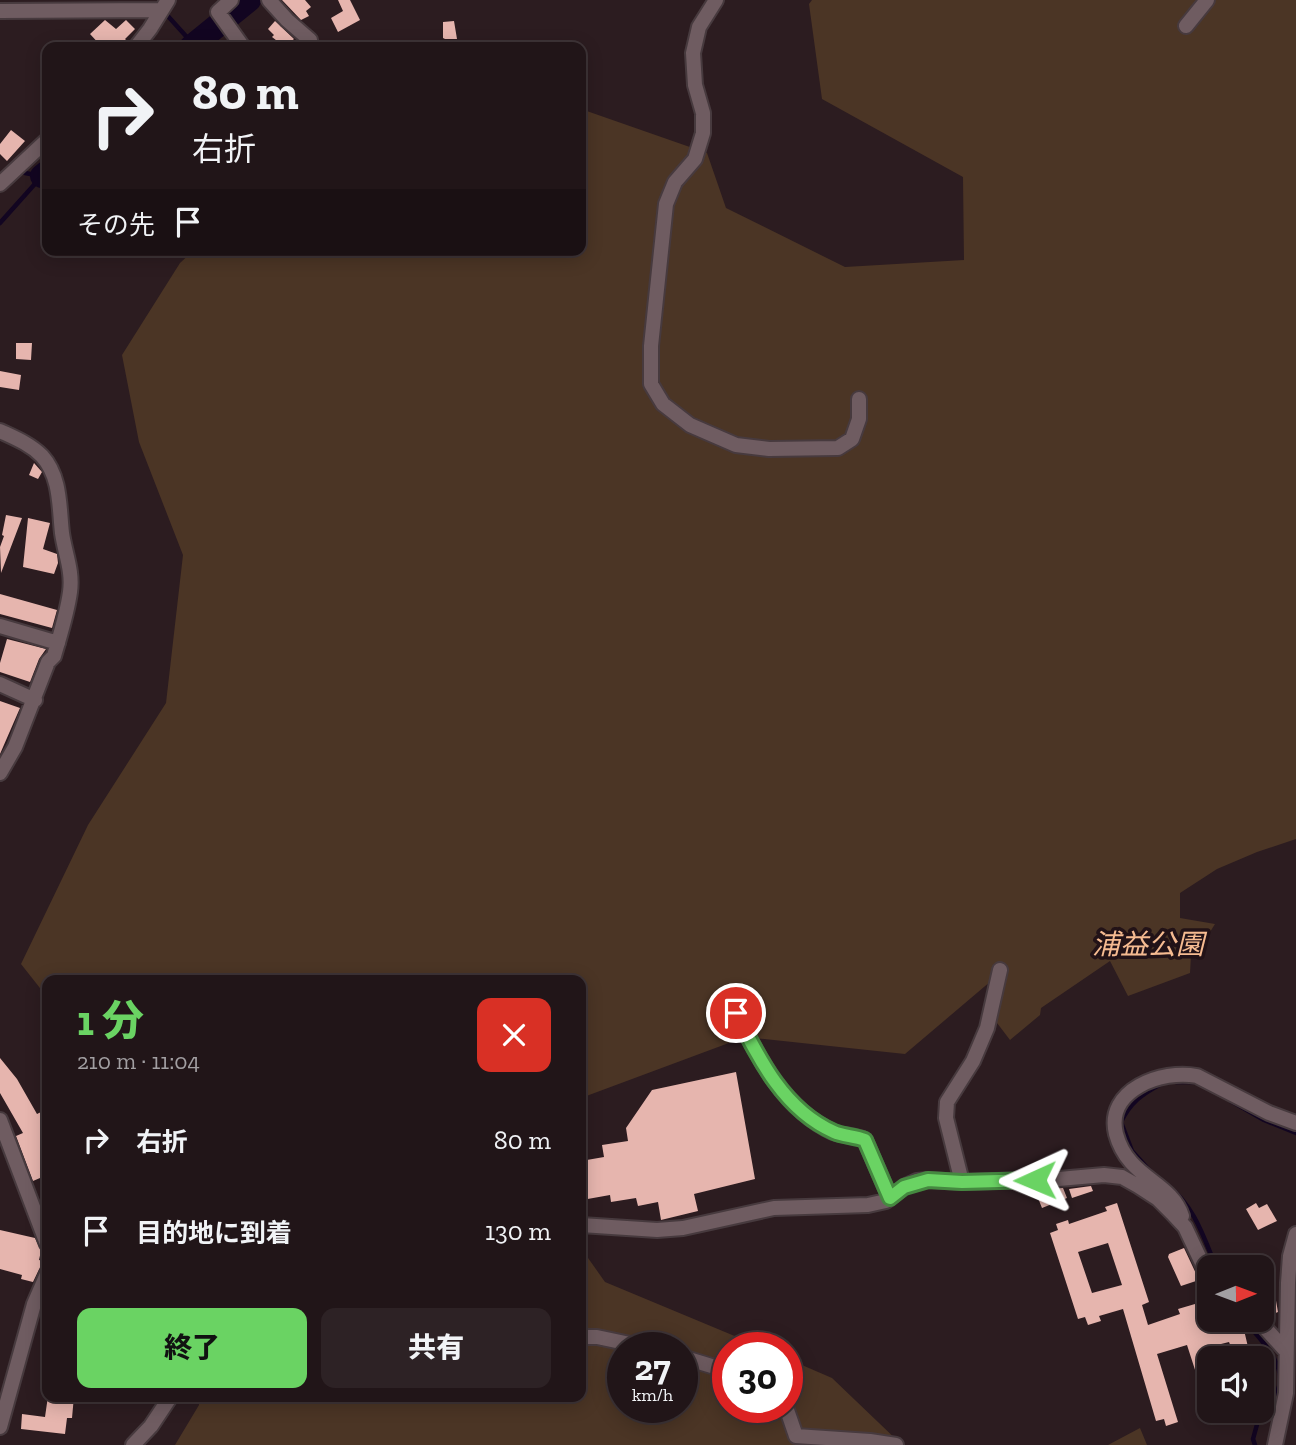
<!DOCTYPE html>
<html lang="ja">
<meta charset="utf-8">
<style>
body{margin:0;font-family:"Zilla Slab","Noto Sans JP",serif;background:#2d2225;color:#f1f3f6;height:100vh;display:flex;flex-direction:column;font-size:26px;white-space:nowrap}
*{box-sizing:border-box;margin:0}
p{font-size:23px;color:#a29fa2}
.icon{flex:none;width:38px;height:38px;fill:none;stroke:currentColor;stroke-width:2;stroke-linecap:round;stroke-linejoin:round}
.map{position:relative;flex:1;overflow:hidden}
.side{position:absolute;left:42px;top:975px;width:544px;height:427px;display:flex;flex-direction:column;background:#211518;border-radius:14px;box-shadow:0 4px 18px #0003,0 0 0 2px #3e3437}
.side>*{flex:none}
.guide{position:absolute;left:42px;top:42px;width:544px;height:214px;border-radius:14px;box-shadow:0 4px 18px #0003,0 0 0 2px #3e3437;background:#211518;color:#f1f3f6;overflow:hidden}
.needle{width:46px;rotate:89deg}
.controls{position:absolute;left:1197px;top:1255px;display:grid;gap:14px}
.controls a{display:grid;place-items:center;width:77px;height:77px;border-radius:14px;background:#211518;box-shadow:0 4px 18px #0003,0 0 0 2px #3e3437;font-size:35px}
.speed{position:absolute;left:607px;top:1332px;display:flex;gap:14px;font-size:35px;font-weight:700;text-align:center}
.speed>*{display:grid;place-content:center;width:91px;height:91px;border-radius:50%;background:#211518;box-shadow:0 4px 18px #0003,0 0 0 2px #3e3437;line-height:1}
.speed small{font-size:18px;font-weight:400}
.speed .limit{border:10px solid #d22;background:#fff;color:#111}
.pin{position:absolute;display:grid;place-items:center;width:60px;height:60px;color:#fff;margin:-30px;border:4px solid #fff;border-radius:50%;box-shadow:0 2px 7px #0007}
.me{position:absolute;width:77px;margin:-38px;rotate:269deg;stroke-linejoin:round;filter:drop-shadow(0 0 5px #0008)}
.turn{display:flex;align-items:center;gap:24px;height:147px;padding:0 35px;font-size:32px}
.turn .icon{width:91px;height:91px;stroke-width:2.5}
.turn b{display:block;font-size:49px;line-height:60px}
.then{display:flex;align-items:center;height:66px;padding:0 35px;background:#0003;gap:14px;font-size:26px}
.round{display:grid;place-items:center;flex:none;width:74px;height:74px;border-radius:14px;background:#2d2225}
.summary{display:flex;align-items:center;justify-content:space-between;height:119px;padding:0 35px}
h1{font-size:42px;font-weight:800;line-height:52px;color:#6ad363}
.primary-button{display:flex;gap:14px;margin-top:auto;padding:14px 35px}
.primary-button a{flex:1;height:80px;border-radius:14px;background:#6ad363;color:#111;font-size:28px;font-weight:800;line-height:80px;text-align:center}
.primary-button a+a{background:#2d2225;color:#f1f3f6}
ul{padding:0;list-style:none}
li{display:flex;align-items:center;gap:21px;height:91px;padding:0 35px}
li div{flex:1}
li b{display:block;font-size:26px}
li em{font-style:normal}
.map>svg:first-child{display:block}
</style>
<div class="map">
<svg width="1296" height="1445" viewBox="0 0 1296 1445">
<rect width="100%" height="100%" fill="#2c1c20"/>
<path fill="#4b3525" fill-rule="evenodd" d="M812,0H1296V839L1257,852L1217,869L1180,893V918L1215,924L1195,956L1191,955L1190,973L1128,996L1110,961L1041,1008L1040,1015L1010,1040L994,1019L1004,970L905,1054L745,1037L581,1098V980H47V997L21,964L88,825L166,703L183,555L139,442L122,355L180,263L194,250H581V109L707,153L726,208L845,267L964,260L963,177L822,99L809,4Z
M581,1248L605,1282L761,1347L728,1348V1407H788V1359L832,1378L902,1445H175L199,1405V1397L581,1396ZM623,1348H682V1407H623Z
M1140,1428L1147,1445H1108Z"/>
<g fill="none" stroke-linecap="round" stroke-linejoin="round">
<path stroke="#120521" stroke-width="4.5" d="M166,14L194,45
M25,173L41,176
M0,223L42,176
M1176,1082H1195
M1231,1101L1264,1120L1296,1133
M1150,1171L1132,1151L1121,1122C1130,1103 1142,1094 1161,1084
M1167,1185C1194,1205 1204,1238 1216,1267
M1244,1320C1258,1337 1290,1366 1277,1392C1274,1398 1266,1404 1262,1409
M1255,1445L1253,1439L1261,1410"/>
<path stroke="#120521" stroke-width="24" d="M191,47L249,0
M42,176L47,172"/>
</g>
<path fill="#e6b5ae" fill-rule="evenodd" d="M282,0H305L311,7L306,11L309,16L301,20Z
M338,0H350L360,20L338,32L331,18L343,11Z
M105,20L116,29L126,20L135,29L125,39L128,42L123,47H102L90,34Z
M275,21L294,39L285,47L272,37L274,35L268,29Z
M454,21L457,39H445L443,38V22Z
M11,130L25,141L7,161L0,154V144Z
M16,343H32L31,360L16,359Z
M0,371L21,375L19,390L0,387Z
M34,463L42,472L38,479L29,475Z
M6,515L22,518L1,573L0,547L4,536L2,535Z
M28,518L50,523L43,549L57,554L58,563L54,574L23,567Z
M0,594L57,610L52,628L0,614Z
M7,639L46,649L39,659L30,682L0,672V663Z
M0,701L20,708L0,754Z
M0,1058L17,1079L37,1114L47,1109V1175L33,1181L16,1136L23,1133L0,1093Z
M736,1072L755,1179L694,1194L698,1211L661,1220L658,1202L638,1206L636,1198L611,1202L610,1195L582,1200L581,1161L604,1157L602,1145L628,1141L626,1128L652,1090Z
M1091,1186L1093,1191L1072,1198L1069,1189Z
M1063,1188L1067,1198L1042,1208L1036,1193L1048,1189Z
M1117,1203L1149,1302L1142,1305L1148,1325L1180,1314L1178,1309L1195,1304L1200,1320H1234L1244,1330L1248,1347L1233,1352L1229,1342L1209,1347L1212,1358H1209V1407H1207L1187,1345L1157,1354L1178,1422L1166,1426L1164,1419L1156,1421L1123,1309L1099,1316L1101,1321L1088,1325L1085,1317L1078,1319L1050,1233L1058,1230L1056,1224L1068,1220L1069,1224L1107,1211L1105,1207ZM1108,1243L1122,1285L1092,1293L1078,1252Z
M1256,1203L1259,1208L1267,1204L1277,1221L1258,1230L1246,1209Z
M0,1230L35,1238L41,1251L39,1260L43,1261L33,1282L21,1279L22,1275L0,1269Z
M1184,1248L1199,1280L1181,1286L1168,1257L1169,1254Z
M1275,1295L1278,1312L1268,1316L1262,1300Z
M48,1396H74L72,1418H67L65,1434L21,1429L22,1414L45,1417Z"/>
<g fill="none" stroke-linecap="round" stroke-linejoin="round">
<g stroke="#473a3e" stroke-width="18">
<path id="minor" d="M231,0L218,12L243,47
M269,0L287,20L310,40L305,47
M716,0L699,27L693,53L695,85L703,113V133L695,159L675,182L666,204L651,346V384L663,404L690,425L736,445L769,449L838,448L852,439L859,419V399
M0,11L161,10
M1186,26L1207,0
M136,47L150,29L168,0
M0,184L47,140
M0,431C15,438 30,444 42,456C61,477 59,507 62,533C65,554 73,571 70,592C67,614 60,635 54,656L48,662L15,747L0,773
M0,626L58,643
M0,684L35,700
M736,1013C759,1059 784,1109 833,1132C843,1136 855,1135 865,1140L890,1198
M0,1120L47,1244
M962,1182L946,1118L947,1102L973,1061L987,1028L1000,970
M1182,1216C1171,1181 1128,1179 1116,1134C1105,1090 1162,1069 1197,1076L1269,1113L1296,1123
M581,1225L657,1230L683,1228L774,1208L868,1205L886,1201L904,1187L917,1181L928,1180L962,1182L1059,1179L1104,1175L1122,1177L1138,1186L1158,1199L1172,1213L1185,1227L1209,1278
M1258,1320L1286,1351
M581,1337H597L649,1348
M682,1357L728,1371
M786,1407L796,1436L870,1441L896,1445
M0,1427L34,1304L47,1274
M133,1445L151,1426L171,1396
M1275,1445L1286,1393L1288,1283L1290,1256L1296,1234"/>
</g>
<use href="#minor" stroke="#6f5c61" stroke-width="14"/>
</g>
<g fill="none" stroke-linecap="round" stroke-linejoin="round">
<g stroke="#458940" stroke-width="18">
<path id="route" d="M736,1013C759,1059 784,1110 834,1132C843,1136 855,1136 865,1140L890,1198L904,1187L928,1180L962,1182L1035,1180"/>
</g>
<use href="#route" stroke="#6ad363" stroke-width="12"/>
</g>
<g text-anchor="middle" stroke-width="7" stroke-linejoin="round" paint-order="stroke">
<g font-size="28" font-style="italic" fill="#f6bb91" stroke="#221217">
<text x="1148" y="954">浦益公園</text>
</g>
</g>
</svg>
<div class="controls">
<a><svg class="needle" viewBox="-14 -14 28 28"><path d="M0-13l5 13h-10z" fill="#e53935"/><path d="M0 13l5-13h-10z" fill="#a29fa2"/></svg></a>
<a><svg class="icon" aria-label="sound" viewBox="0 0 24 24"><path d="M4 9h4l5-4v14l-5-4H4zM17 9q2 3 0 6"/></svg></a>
</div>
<div class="speed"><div>27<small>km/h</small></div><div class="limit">30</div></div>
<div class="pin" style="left:736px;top:1013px;background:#d93025"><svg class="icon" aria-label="arrive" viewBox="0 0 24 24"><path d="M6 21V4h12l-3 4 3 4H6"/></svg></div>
<svg class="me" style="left:1035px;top:1180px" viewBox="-20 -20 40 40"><path d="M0-17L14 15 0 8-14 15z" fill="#6ad363" stroke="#fff" stroke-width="4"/></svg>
<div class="guide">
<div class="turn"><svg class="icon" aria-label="right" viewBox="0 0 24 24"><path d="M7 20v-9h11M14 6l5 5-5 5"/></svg><div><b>80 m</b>右折</div></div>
<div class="then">その先<svg class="icon" aria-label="arrive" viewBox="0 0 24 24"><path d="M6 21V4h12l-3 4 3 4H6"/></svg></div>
</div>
<section class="side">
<div class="summary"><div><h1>1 分</h1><p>210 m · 11:04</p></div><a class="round" style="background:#d93025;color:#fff"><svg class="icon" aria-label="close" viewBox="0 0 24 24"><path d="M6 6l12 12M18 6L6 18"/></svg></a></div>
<ul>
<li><svg class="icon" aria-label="right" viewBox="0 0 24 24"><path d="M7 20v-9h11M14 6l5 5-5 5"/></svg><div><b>右折</b></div><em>80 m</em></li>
<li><svg class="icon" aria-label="arrive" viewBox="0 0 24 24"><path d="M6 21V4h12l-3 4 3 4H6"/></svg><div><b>目的地に到着</b></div><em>130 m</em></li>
</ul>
<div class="primary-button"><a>終了</a><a>共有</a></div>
</section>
</div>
